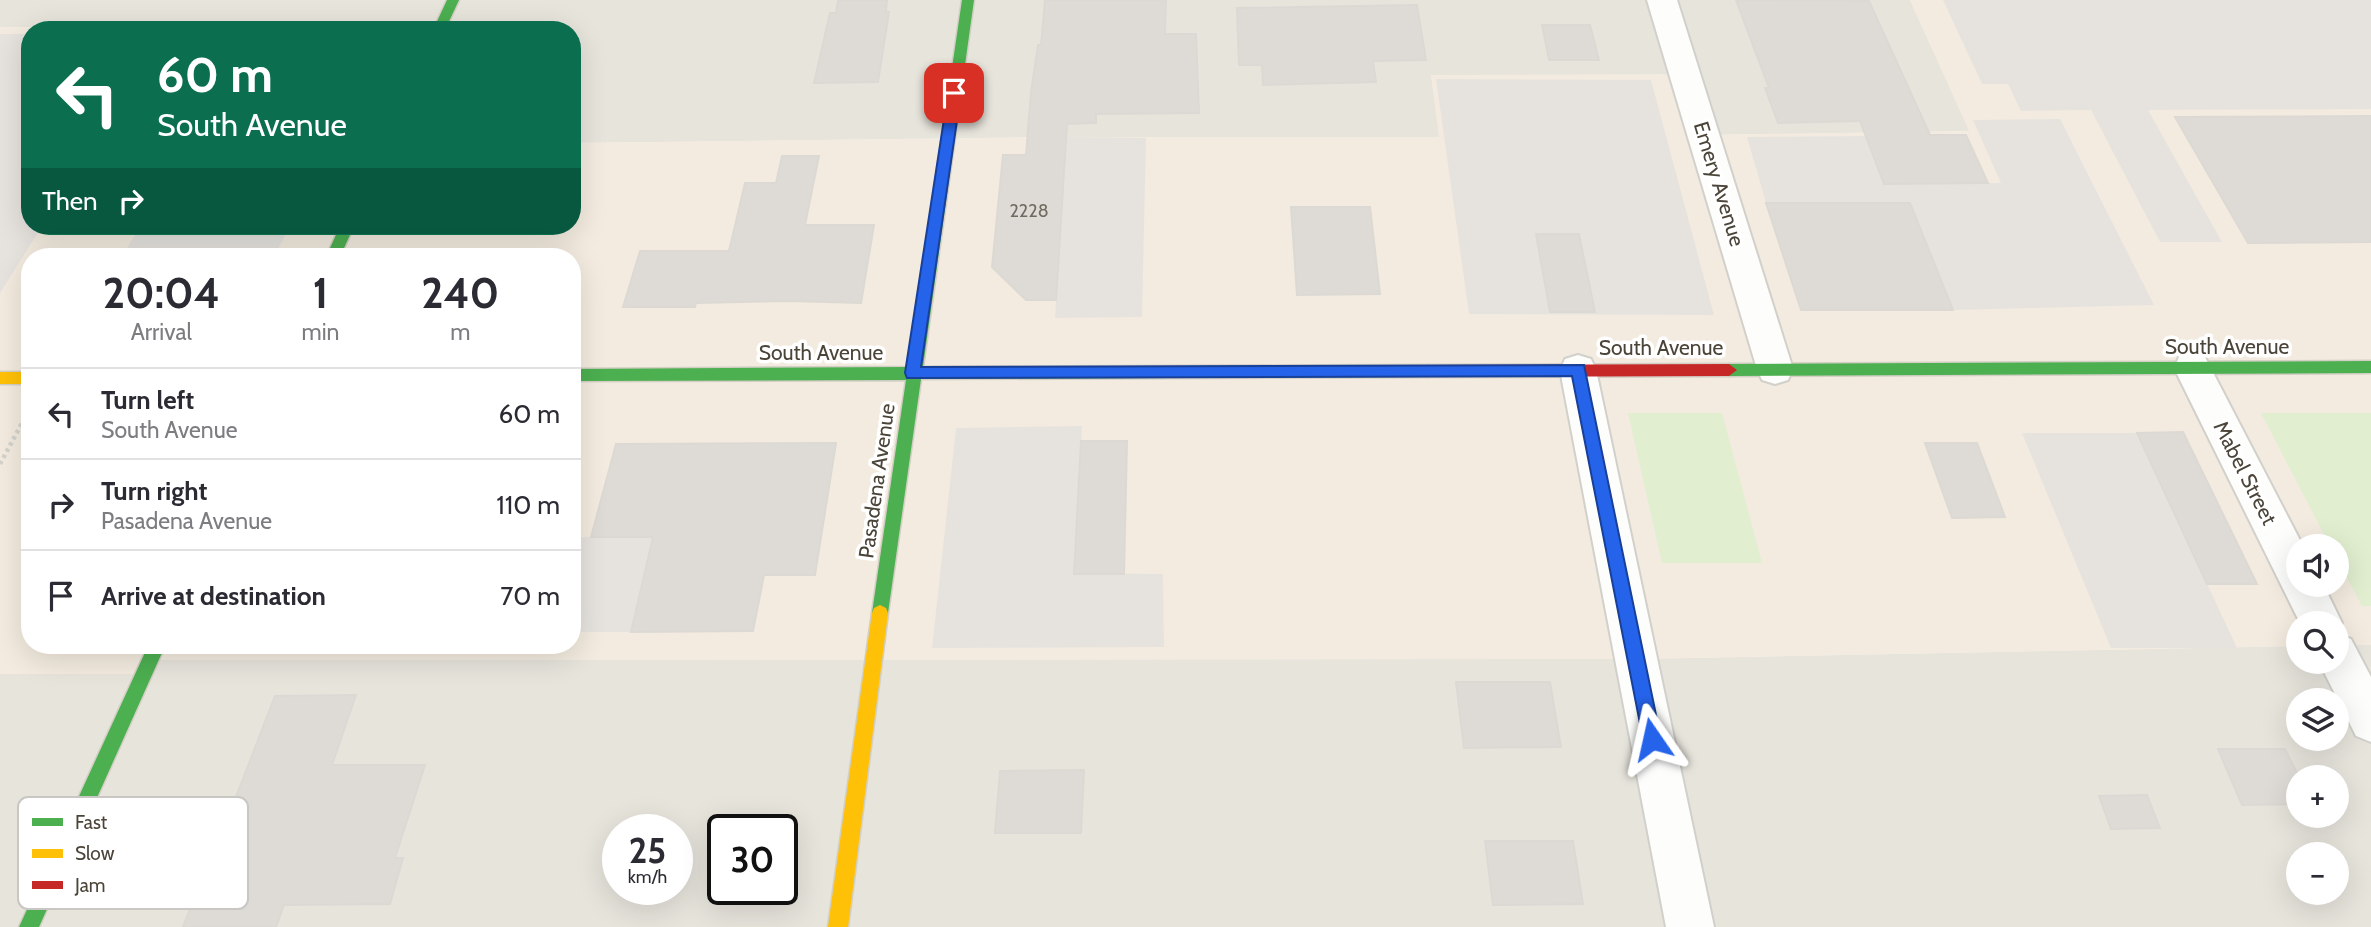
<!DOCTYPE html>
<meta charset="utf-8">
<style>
body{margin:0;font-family:Cabin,sans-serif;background:#f7f7f7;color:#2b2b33;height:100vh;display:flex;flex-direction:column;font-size:26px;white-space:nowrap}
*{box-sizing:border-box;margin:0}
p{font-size:23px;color:#7c7c81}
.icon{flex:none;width:38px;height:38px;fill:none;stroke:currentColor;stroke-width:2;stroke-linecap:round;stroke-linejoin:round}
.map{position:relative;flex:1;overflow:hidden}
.sheet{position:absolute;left:21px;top:248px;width:560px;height:406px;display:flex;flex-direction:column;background:#fff;border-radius:28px;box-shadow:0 7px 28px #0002}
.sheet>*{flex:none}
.top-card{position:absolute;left:21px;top:21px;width:560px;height:214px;border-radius:28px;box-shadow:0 7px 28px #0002;background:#0b6e4f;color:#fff;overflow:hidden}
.fabs{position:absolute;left:2286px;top:534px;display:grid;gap:14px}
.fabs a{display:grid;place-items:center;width:63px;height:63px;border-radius:50%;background:#fff;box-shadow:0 7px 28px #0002;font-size:35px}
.speed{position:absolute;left:602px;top:814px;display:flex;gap:14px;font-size:35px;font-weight:700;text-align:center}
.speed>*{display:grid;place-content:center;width:91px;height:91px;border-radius:50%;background:#fff;box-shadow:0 7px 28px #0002;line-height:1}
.speed small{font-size:18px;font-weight:400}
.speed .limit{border:4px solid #111;border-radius:10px;background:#fff;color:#111}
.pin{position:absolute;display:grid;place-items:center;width:60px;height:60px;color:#fff;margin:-30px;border-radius:14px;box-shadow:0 4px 10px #0006}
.me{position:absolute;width:77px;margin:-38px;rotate:349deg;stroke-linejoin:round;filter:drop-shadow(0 0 5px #0008)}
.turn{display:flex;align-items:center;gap:24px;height:147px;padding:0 21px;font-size:32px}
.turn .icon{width:91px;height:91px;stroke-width:2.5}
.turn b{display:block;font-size:49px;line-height:60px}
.then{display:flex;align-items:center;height:66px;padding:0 21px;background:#0003;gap:14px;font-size:26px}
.eta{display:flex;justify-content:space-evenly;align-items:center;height:119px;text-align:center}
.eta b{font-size:42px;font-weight:700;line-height:49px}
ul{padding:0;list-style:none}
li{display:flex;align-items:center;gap:21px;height:91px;padding:0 21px;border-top:2px solid #e1e1e2}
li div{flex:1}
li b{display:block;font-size:26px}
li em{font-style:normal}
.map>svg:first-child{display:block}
</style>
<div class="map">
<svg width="2371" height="927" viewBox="0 0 2371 927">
<rect width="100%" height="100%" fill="#f4f2ee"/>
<path fill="#e7e4dc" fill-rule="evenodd" d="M0,0H1910L1970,131L1703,135L1431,75L1440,137H1066L572,143V30L0,27Z
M2336,645H2371V927H0V674H143L150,660L1636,659L2298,646V662H2336ZM2298,700H2336V738H2298ZM2298,777H2336V816H2298ZM618,830H677V889H618ZM723,830H782V889H723ZM2298,854H2336V892H2298Z"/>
<path fill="#f3ebdf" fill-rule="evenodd" d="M1910,0H2371V645H2336V623H2298V646L1636,659L150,660L143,674H0V27L179,29L30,30V226H572V143L1066,137H1439L1431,75L1685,74L1704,135L1969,131ZM30,257H572V646H30ZM2298,546H2336V584H2298Z"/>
<path fill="#e6e2de" d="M0,34H30V226H42L0,293Z"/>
<path fill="#e1eecf" d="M1628,413H1722L1762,563H1662Z
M2261,413H2371V606H2362L2336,557V546H2330Z"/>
<path fill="#e6e3df" d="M1943,0H2371V109L2148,110L2222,242H2160L2091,110L2021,111L2008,84H1982Z
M1436,79L1651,80L1714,315L1469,314Z
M2060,119L2154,305L1953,310L1910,203H1766L1747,137L1865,136L1885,184L2001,183L1973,120Z
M1066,137L1146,138L1142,317L1055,318Z
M140,226H290L274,257H122Z
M1082,426L1075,573L1163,574L1164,647L932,648L956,428Z
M2022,433H2137L2237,648H2111Z
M572,537H653L631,632H572Z"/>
<path fill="#dedbd6" stroke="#dcd9d4" stroke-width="2" d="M838,0H887L886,12H889L878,82L814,83L830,13H836Z
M1045,0H1166L1165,34H1196L1199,113L1096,114V123L1067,124L1056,300H1026L992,267L1003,155H1026L1031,92L1038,45H1041Z
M1736,0L1869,1L1930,135H1966L1988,183L1884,184L1860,121L1778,123L1765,88H1769Z
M1417,5L1426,60L1373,61L1376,82L1263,85L1262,65H1239L1237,8Z
M1542,25H1590L1599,60H1549Z
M2371,116V242L2248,243L2175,117Z
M782,156H819L805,225H874L861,303L790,301L696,303L695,307H623L640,251H729L745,183H776Z
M1766,203H1910L1953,310H1801Z
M1291,207H1370L1380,294L1297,295Z
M1536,234H1579L1595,312H1550Z
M2183,432L2257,584H2207L2137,433Z
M1081,441H1127L1124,574H1074Z
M836,443L815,575H764L753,631L631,632L653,537H591L616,444Z
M1925,443H1977L2005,517L1952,518Z
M1456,682H1550L1561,747L1464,748Z
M356,695L332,765H425L395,858H403L390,904L284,905L276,927H183L197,890H200L275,696Z
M2218,749H2285L2298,775V804L2242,805Z
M1084,770L1081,833H995L1000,771Z
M2147,795L2160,828L2111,829L2099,796Z
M1485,841H1573L1583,904L1493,905Z"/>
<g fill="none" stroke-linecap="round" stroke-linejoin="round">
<g stroke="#d2d0cb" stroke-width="4">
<path id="street" d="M1647,0H1677L1793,369L1788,380L1775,384L1762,380L1757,369Z
M2192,353L2205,357L2303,546H2298V584H2323L2342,623L2337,634L2351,639L2371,677V742L2356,736L2319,662H2336V623H2300L2174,368L2179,357Z
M1578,355L1591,359L1596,370L1714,927H1666L1560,370L1565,359Z"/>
</g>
<g stroke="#d3cfc5" stroke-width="3">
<path id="fast" d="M447,0H459L445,30H433Z
M962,0H974L923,367L1428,365L1436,371L1428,377L921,379L888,613L886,618L880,621L874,618L872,613L906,380L572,381V369L908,367Z
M340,226H354L340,257H326Z
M2371,361V373L1729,376L1721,370L1729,364Z
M148,646H165L39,927H19Z"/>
</g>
<g stroke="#d3cfc5" stroke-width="3">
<path id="slow" d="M0,372H30V384H0Z
M880,605L886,608L888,613L848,927H828L872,613L874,608Z"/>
</g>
<g stroke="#d3cfc5" stroke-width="3">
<path id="jam" d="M1729,364L1737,370L1729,376L1428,377L1420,371L1428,365Z"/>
</g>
<path stroke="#d3d2cc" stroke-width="4.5" stroke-dasharray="3.5 3.5" stroke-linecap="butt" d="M0,464L22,423"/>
<use href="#street" fill="#fdfdfc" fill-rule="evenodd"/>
<use href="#fast" fill="#4caf50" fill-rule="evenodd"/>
<use href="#slow" fill="#ffc107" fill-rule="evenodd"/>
<use href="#jam" fill="#c62828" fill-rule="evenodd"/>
</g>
<path fill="#2563eb" stroke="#184099" stroke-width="2" d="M954,89L961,93L921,367L1584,365L1661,739L1658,745L1652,748L1646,745L1643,739L1572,376L907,378L905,373L948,93Z"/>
<g text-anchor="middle" stroke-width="7" stroke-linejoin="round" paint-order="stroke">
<g font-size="18" fill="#706a61">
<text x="1029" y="217">2228</text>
</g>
<g font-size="21" fill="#4b4439" stroke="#fff">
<text transform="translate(1719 184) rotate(73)" y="7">Emery Avenue</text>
<text x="2227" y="354">South Avenue</text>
<text x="1661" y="355">South Avenue</text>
<text x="821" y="360">South Avenue</text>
<text transform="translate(2245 473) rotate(63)" y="7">Mabel Street</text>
<text transform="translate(877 481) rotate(-82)" y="7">Pasadena Avenue</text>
</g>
</g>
<rect x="18" y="797" width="230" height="112" rx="10" fill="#fff" stroke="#c9c7c4" stroke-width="2"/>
<rect x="32" y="818" width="31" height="8" fill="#4caf50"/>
<rect x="32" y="849" width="31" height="9" fill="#ffc107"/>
<rect x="32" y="881" width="31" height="8" fill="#c62828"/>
<g font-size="19" fill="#4b4439">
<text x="75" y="829">Fast</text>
<text x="75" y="860">Slow</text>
<text x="75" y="892">Jam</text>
</g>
</svg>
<div class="fabs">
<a><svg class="icon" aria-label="sound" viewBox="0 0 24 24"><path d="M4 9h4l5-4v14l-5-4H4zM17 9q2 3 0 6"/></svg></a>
<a><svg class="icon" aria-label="search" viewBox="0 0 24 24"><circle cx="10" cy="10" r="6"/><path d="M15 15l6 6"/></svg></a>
<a><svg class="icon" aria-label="layers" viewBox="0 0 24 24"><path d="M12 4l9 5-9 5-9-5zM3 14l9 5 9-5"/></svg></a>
<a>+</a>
<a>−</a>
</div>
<div class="speed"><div>25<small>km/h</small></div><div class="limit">30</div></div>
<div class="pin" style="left:954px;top:93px;background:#d93025"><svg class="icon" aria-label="arrive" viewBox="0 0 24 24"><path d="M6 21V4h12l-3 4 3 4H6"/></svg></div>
<svg class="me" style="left:1652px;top:739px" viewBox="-20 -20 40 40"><path d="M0-17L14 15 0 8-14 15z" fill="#2563eb" stroke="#fff" stroke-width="4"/></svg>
<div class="top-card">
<div class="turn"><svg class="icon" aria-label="left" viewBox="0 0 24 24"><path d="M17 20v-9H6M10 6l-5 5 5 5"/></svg><div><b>60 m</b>South Avenue</div></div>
<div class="then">Then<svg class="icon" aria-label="right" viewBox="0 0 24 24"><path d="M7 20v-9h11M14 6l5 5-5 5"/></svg></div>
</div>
<section class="sheet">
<div class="eta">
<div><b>20:04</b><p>Arrival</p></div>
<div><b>1</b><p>min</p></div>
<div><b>240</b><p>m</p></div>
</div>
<ul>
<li><svg class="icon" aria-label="left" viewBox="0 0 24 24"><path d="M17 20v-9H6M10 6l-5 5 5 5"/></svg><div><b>Turn left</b><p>South Avenue</p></div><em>60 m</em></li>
<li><svg class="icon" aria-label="right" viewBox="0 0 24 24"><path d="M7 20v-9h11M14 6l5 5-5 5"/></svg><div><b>Turn right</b><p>Pasadena Avenue</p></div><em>110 m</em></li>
<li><svg class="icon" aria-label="arrive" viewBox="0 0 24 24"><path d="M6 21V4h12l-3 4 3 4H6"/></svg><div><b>Arrive at destination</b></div><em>70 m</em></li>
</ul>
</section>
</div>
